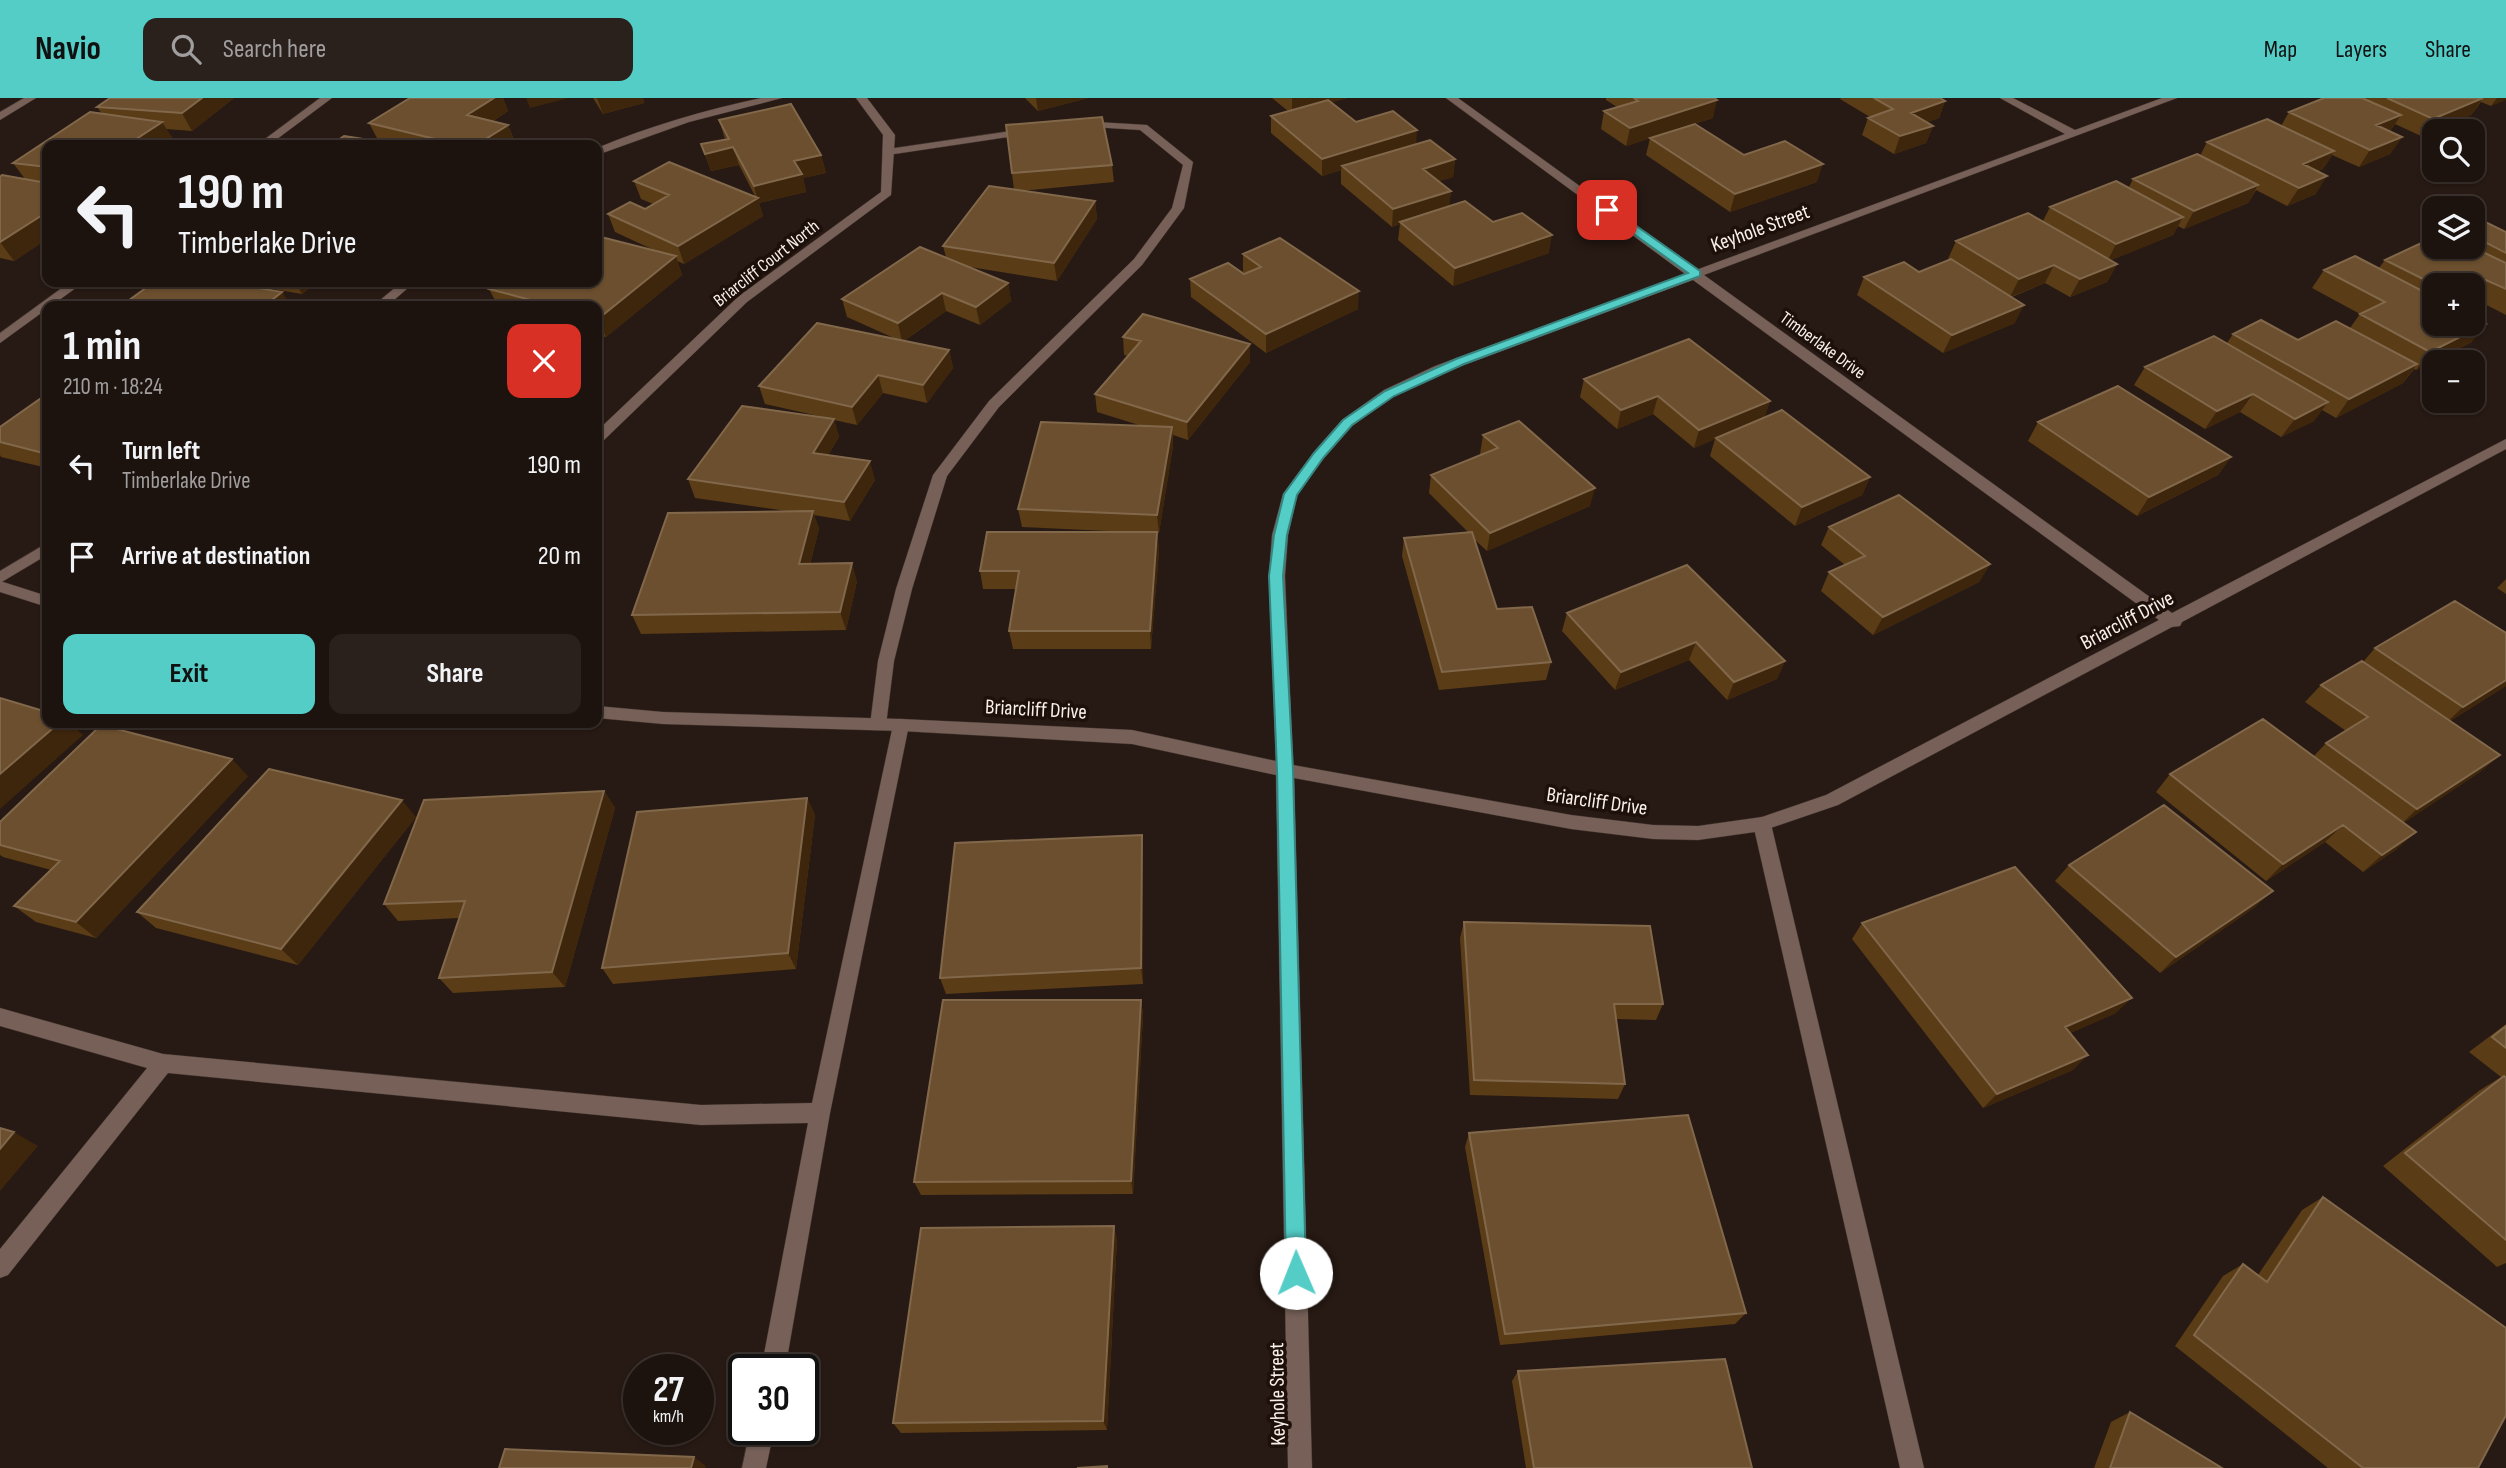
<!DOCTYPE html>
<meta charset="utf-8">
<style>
body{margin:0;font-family:"Sofia Sans Condensed",sans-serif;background:#2a201c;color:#f1f3f6;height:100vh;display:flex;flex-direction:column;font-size:26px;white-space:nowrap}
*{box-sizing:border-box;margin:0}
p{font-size:23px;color:#a09e9e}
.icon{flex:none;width:38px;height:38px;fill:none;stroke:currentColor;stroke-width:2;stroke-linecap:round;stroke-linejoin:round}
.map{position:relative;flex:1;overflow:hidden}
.details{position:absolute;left:42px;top:203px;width:560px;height:427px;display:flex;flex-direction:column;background:#1d130e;border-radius:14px;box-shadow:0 2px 5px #0004,0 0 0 2px #3b322e}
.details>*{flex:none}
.top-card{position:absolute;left:42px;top:42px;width:560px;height:147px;border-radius:14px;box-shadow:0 2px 5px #0004,0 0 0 2px #3b322e;background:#1d130e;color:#f1f3f6;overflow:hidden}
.fabs{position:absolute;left:2422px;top:21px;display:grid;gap:14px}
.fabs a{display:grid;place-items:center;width:63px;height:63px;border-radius:14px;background:#1d130e;box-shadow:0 2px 5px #0004,0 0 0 2px #3b322e;font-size:35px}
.speed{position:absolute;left:623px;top:1256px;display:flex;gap:14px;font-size:35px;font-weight:700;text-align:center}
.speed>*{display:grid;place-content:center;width:91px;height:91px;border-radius:50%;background:#1d130e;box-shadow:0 2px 5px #0004,0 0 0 2px #3b322e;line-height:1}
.speed small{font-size:18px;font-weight:400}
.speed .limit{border:4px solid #111;border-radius:10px;background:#fff;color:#111}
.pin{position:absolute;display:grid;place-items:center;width:60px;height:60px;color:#fff;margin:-30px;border-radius:14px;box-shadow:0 4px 10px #0006}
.me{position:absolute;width:77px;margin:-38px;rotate:359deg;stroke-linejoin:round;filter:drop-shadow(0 0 5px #0008)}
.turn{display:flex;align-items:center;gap:24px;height:147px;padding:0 21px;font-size:32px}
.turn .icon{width:91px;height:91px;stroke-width:2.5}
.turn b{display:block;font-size:49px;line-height:60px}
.round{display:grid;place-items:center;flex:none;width:74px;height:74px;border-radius:14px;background:#2a201c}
.summary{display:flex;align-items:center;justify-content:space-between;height:119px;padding:0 21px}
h1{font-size:42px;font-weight:700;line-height:52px}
.cta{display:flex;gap:14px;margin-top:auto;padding:14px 21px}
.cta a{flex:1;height:80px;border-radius:14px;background:#54cdc7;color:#111;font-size:28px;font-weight:700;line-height:80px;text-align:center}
.cta a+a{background:#2a201c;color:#f1f3f6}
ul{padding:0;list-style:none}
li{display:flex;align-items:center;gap:21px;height:91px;padding:0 21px}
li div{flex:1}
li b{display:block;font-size:26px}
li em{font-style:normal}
header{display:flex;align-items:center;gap:42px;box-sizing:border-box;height:98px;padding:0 35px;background:#54cdc7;color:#111}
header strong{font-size:33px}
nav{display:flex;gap:38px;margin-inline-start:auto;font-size:24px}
.search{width:490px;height:63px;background:#2a201c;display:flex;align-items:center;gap:18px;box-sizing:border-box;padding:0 24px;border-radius:14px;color:#a09e9e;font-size:26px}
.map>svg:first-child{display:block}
</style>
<header>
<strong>Navio</strong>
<div class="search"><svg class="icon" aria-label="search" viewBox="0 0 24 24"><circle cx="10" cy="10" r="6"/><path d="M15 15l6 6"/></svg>Search here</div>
<nav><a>Map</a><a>Layers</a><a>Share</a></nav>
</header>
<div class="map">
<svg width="2506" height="1370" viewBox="0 0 2506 1370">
<rect width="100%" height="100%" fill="#271913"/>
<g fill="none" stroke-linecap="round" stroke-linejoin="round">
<g stroke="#40332d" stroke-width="1">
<path id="service" d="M24,0H36L0,22V14Z
M761,0H782L689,24L597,57V50C650,28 705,12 761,0Z
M1080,23L1147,27L1193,64L1184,110L1142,167L999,309L947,378L912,491L894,563L886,627L884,632H872L870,627L878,563L896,491L933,377L989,303L1134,161L1172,110L1183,67L1140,32L1076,28V24Z
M1031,30L1037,33L1035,35L888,57L882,54L888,51Z
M402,184H415L387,208H373Z
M47,445V457L0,485V473Z
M901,621L907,622L909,627L830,1015L785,1272H761L808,1025L701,1027L168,975L8,1177L0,1180V1151L147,970L0,928V910L163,956L701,1007L812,1005L893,627L895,622Z
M1762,719L1768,721L1771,726L1924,1370H1900L1753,726L1756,721Z
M750,1332H774L766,1370H742Z"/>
</g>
<g stroke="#40332d" stroke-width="1">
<path id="minor" d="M320,0H332L269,47H257Z
M856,0H867L895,37L891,97L747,204L602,344L597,345V333L739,198L881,94L883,37Z
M1446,0H1458L1696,172L2065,36L2000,0H2013L2075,32L2162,0H2177L1704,177L2172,515L2506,341V351L2182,524L2180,528L2172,529L1838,707L1762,733L1698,742L1653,741L1571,731L1294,680L1312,1370H1288L1276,677L1132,646L901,633L663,626L597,620V608L663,614L901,621L1132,632L1276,663L1269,478L1272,437L1283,396L1314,354L1342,322L1384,292L1435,268L1685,176ZM1693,182L2159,522L1826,697L1762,719L1698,728L1653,727L1571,717L1293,667L1285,478L1288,437L1297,397L1324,360L1352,328L1394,298L1445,274Z
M70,184H84L0,245V235Z
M0,483L47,498V509L0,494Z"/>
</g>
<use href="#service" fill="#766058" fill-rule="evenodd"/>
<use href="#minor" fill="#766058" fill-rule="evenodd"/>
</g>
<path fill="#5a3c17" d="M234,0L192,33L166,31L173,41L47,47V141L14,163L0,160V79L25,81L13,65L102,16L97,9Z
M410,0H503L508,13L493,23L508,27L515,44L511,47H331L393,46L378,42L369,25Z
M593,0H643L644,5L603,16Z
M1025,0H1088L1038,13Z
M1272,0H1347L1332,4L1356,24L1455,61L1453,79L1439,83L1451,93L1449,108L1493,124L1549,155L1453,188L1398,142L1400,126L1392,129L1341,86V72L1322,78L1271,35V18L1288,13Z
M1606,0H1714L1713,20L1626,48L1601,31L1604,13L1617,9L1606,2Z
M1841,0H1940L1945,3L1939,20L1927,24L1933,28L1926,45L1894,56L1862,37L1868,20L1870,19L1840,1Z
M2324,0H2506L2491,8L2481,4L2471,17L2421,38L2395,26L2390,33L2402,39L2390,56L2359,69L2332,57L2323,71L2318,73L2316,96L2287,108L2256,92L2248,105L2184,131L2178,128L2173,137L2111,162L2117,166L2107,184L2070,199L2045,185L2012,199L2015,225L1943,255L1857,197L1864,179L1919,174L1950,162L1948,161L1956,143L2043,123L2050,109L2129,89L2133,81L2200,58L2207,44L2281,28L2289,14Z
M719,22L821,57L826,75L803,80L806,94L759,105L763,118L684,166L677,163L682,177L606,239L597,237V208H498L489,191L658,154L615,134L608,116L645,111L653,106L641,101L634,83L756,100L739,67L711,73L701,46L725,41Z
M1006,27L1112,67L1114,84L1021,93L1095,103L1097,121L1057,183L970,169L1008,185L1011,203L980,227L946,213L904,243L949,252L953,270L927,305L883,295L857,327L834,322L839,339L828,357L875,382L850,423L814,417L819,431L810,466L857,483L846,532L641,536L632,517L787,413L695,400L688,381L823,319L765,306L759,288L896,241L847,219L842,201L946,159L943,148L1014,92Z
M1650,40L1744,57L1817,84L1730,114L1646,57Z
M2473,118L2506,134V217L2473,200V187H2434V226L2472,244L2416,272L2414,271L2403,285L2336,320L2322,312L2314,323L2281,339L2240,314L2205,331L2134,287L2145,269L2227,245L2233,236L2298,242L2350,230L2360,216L2312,190L2324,172L2379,170L2385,162L2473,149Z
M1243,156L1358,211L1266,255L1191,199L1190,181L1245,175L1243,174Z
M233,184H317L302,196Z
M1123,239L1250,264L1188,342L1173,337V348L1159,435H1157L1159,452L1151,551H1013L1009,533L1016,491H983L980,473L1129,434L1022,429L1018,411L1142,328L1097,314L1095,296L1129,258L1124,257Z
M1584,281L1770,303L1764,320L1870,379L1862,397L1795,428L1710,358L1715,341L1694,350L1653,316L1617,331L1580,299Z
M47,296V370L1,359L0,357V329Z
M2038,324L2231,359L2218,377L2137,418L2028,343Z
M1483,337L1590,408L1487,453L1474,441L1497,511L1551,564L1546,582L1439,592L1402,458L1404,440L1468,434L1429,395L1431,377L1482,357L1480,356Z
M1829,429L1990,466L1979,484L1873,537L1821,493L1829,474L1845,467L1821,447Z
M2506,481V496L2497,490Z
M1567,515L1785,563L1777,581L1727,602L1689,562L1615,592L1562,533Z
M2506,535V588L2450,623L2500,657L2480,674L2403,725L2397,751L2363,774L2325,744L2266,783L2156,694L2170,676L2313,659L2326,645L2346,633L2305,604L2321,587L2363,564L2375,550Z
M248,678L96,840L36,824L14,808L51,772L3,759L0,757V724Z
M604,693L615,710L565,889L453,895L439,880L459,820L398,823L384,806Z
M807,700L815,717L796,871L613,886L602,870Z
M416,719L298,867L156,830L137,814Z
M1143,754V886L946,896L940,880Z
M2069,767L2255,809L2160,875L2055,783Z
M1464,824L1663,906L1656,922L1616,921L1625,986L1618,1001L1470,997L1460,840Z
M1862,825L2116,915L2070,935L2073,972L1983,1010L1852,841Z
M1141,902L1143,917L1133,1096L921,1097L914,1084Z
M2506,926V1165L2497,1169L2383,1068L2480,992L2501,979L2469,954Z
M1469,1035L1746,1215L1735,1226L1500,1247L1465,1049Z
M2323,1099L2478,1370H2328L2175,1248L2223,1178L2243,1166L2258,1177L2302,1112Z
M1117,1140L1107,1332L901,1335L893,1325Z
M1518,1273L1752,1370H1526L1512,1283Z
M2130,1314L2222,1370H2094L2111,1324Z"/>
<path fill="#3e260c" d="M202,0H234L192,33L182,15Z
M494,0H503L508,13L475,34L467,17Z
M526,0H569L530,10Z
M597,0H643L644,5L603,16Z
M1036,0H1088L1038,13Z
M1292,0H1347L1292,16Z
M2483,0L2471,17L2421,38L2433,21Z
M2497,0H2506V2L2491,8Z
M1717,2L1713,20L1626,48L1630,30Z
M1945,3L1939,20L1904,32L1911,15Z
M2401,17L2389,35L2376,27Z
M162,24L173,41L164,47H127Z
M508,27L515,44L511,47H476Z
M1933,28L1926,45L1894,56L1900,38Z
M1417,32L1416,50L1342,68L1341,72L1322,78V61Z
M2402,39L2390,56L2359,69L2370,52Z
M733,49L739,67L711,73L705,56Z
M2334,53L2323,71L2292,84L2303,66Z
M821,57L826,75L803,80L806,94L759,105L763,118L684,166L678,148L757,100L754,88L794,63Z
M1455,61L1453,79L1421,89L1423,71Z
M1823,66L1817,84L1730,114L1735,96Z
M2327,78L2316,96L2287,108L2299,90Z
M2258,87L2248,105L2184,131L2194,113Z
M1451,93L1449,111L1400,124V126L1392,129L1393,111Z
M1095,103L1097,121L1057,183L1054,165Z
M47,114V141L14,163L0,144Z
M2183,119L2173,137L2107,164L2116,146Z
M1552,137L1549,155L1453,188L1455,170Z
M676,158L682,177L606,239L598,221Z
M2117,166L2107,184L2070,199L2080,181Z
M2054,167L2045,185L2010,199L2019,181Z
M2486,182L2473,199V188Z
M295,184H317L302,196Z
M1008,185L1011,203L980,227L976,209Z
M1359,193L1358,211L1266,255V236Z
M282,194L291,208H264Z
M942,195L946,213L902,244L898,225Z
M2024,207L2015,225L1943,255L1952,237Z
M2486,226L2472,244L2416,272L2430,254Z
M1250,246V264L1188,342L1187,324Z
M949,252L953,270L927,305L923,287Z
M2417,266L2403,285L2336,320L2349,301Z
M878,277L883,295L857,327L852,309Z
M2253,296L2240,314L2205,331L2217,313Z
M1658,298L1653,316L1617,331L1621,312Z
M1770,303L1764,321L1694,350L1699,332Z
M2328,304L2314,323L2281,339L2295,321Z
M834,321L839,339L818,373L813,355Z
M1172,329L1173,348L1159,435L1157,417Z
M2231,359L2218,377L2137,418L2149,399Z
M870,363L875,382L850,423L844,404Z
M1870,379L1862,397L1795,428L1802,409Z
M1595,390L1590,408L1487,453L1490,435Z
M813,413L819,431L805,484L799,466Z
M1157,434L1159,452L1151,551L1150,533Z
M852,465L857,483L846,532L840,514Z
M1990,466L1979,484L1873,537L1883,519Z
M1696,544L1689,562L1615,592L1621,574Z
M1785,563L1777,581L1727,602L1734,584Z
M2506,582V588L2444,627L2463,609Z
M59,625H70L83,637L0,711V676Z
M2500,657L2480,674L2398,729L2417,711Z
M232,661L248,678L96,840L76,824Z
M604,693L615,710L565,889L552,874Z
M807,700L815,717L796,871L788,855Z
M402,702L416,719L298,867L281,851Z
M2343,727L2325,744L2266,783L2283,766Z
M2416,734L2397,751L2363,774L2382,757Z
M1142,737L1143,754V886L1141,870Z
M2273,793L2255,809L2160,875L2176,859Z
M2132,900L2116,915L2050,944L2065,929Z
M1141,902L1143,917L1133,1096L1131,1083Z
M2088,957L2073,972L1983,1010L1997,996Z
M14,1034L38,1048L0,1093V1051Z
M1114,1128L1117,1140L1107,1332L1103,1323Z
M694,1359L706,1368L705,1370H691Z"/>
<path fill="#6b4f2e" stroke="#82684b" stroke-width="2" d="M110,0H202L182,15L97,9Z
M410,0H494L467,17L508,27L476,47H460L369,25Z
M1634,0H1714L1717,2L1630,30L1604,13L1638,3Z
M1874,0H1940L1945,3L1911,15L1933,28L1900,38L1868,20L1893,11Z
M2324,0H2362L2401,17L2376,27L2402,39L2370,52L2289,14Z
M2387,0H2483L2433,21Z
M1328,2L1356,24L1393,13L1417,32L1322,61L1271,18Z
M791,6L821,57L794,63L802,76L754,88L733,49L705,56L701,46L729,41L719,22Z
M90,14L162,24L127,47H47V69L13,65Z
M1102,19L1112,67L1012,75L1006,27Z
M2267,21L2334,53L2303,66L2327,78L2299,90L2207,44Z
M1695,26L1744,57L1785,43L1823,66L1735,96L1650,40Z
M344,38L402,47H331Z
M1430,42L1455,61L1423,71L1451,93L1393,111L1342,68Z
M2197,56L2258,87L2194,113L2133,81Z
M669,64L758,100L678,148L608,116L630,104L645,111L669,97L634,83Z
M2,77L47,85V114L0,144V79Z
M2116,83L2183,119L2116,146L2050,109Z
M989,88L1095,103L1054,165L943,148Z
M1465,103L1493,124L1522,115L1552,137L1455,170L1400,124Z
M2028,115L2117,166L2080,181L2054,167L2019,181L1956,143Z
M2473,118L2506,134V155L2473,138Z
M597,138L676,158L598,221H597V208H553L489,191L499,184H597Z
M2434,139V149H2472L2506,165V191L2486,182L2473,188L2435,187L2385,162Z
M1280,140L1359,193L1266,236L1190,181L1228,165L1244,176L1261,169L1243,156Z
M920,149L1008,185L976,209L942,195L898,225L842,201Z
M2355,158L2434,199V226H2473V219L2486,226L2430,254L2360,216L2385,204L2324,172Z
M1951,161L2024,207L1952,237L1864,179L1904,164L1919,174Z
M154,184H223L282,194L264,208H121Z
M1143,216L1250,246L1187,324L1095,296L1141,243L1123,239Z
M2261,222L2298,242L2336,223L2417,266L2349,301L2233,236Z
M817,225L949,252L923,287L878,277L852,309L759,288Z
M2214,238L2328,304L2295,321L2253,296L2217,313L2145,269Z
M1689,241L1770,303L1699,332L1658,298L1621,312L1584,281Z
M2118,288L2231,359L2149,399L2038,324Z
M47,296V356L0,344V329Z
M742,308L834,321L813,355L870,363L844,404L688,381Z
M1782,312L1870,379L1802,409L1716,340Z
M1519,323L1595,390L1490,435L1431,377L1498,350L1483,337Z
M1041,324L1172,329L1157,417L1018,411Z
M1899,397L1990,466L1883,519L1829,474L1865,458L1829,429Z
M813,413L799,466L852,465L840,514L632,517L668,415Z
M987,434H1157L1150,533H1009L1019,473H980Z
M1472,434L1497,511L1532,509L1551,564L1442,574L1404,440Z
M1687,467L1785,563L1734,584L1696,544L1621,574L1567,515Z
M2455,503L2506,535V582L2463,609L2375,550Z
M2362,563L2500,657L2417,711L2326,645L2368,619L2321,587Z
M0,600L47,614V625H59L0,676Z
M2263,621L2416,734L2382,757L2343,727L2283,766L2170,676Z
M101,627L232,661L76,824L14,808L60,763L0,747V724Z
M269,671L402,702L281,851L137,814Z
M604,693L552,874L439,880L465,803L384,806L424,702Z
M807,700L788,855L602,870L637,714Z
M2164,707L2273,793L2176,859L2069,767Z
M1142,737L1141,870L940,880L955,745Z
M2015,769L2132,900L2065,929L2088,957L1997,996L1862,825Z
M1464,824L1650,828L1663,906H1614L1625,986L1474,982Z
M943,902H1141L1131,1083L914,1084Z
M2506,928V950L2492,939Z
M2504,978L2506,980V1142L2405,1055Z
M1688,1017L1746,1215L1505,1236L1469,1035Z
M0,1030L14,1034L0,1051Z
M2323,1099L2506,1230V1317L2478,1370H2363L2194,1237L2243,1166L2267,1184Z
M1114,1128L1103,1323L893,1325L921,1130Z
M1725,1261L1752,1370H1534L1518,1273Z
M2130,1314L2222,1370H2110Z
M505,1351L694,1359L691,1370H499Z
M1107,1368V1370H1077Z"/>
<path fill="#54cdc7" stroke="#378581" stroke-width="2" d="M1603,110H1611L1700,173V178L1464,266L1394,298L1352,327L1323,360L1297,397L1287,437L1283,478L1293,672L1306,1175L1303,1182L1296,1185L1289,1182L1286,1175L1277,672L1269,478L1274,437L1284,396L1314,355L1343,322L1385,293L1456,261L1688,175L1603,114Z"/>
<g text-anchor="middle" stroke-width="7" stroke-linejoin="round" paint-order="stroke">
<g font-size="18" fill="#faf0eb" stroke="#1d100a">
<text transform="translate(766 165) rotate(-38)" y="6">Briarcliff Court North</text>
<text transform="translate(1823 247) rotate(36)" y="6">Timberlake Drive</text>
</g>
<g font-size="21" fill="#faf0eb" stroke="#1d100a">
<text transform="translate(1760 130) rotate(-20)" y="7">Keyhole Street</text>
<text transform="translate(2127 522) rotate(-28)" y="7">Briarcliff Drive</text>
<text transform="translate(1036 611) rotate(3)" y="7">Briarcliff Drive</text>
<text transform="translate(1597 703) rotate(8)" y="7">Briarcliff Drive</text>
<text transform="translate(1277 1296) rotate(-91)" y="7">Keyhole Street</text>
</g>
</g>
</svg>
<div class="fabs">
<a><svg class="icon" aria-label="search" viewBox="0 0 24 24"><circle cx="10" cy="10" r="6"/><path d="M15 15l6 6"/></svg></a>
<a><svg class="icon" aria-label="layers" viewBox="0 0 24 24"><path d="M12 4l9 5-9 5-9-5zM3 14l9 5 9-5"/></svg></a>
<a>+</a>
<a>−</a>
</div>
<div class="speed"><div>27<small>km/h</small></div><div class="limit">30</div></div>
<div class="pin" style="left:1607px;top:112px;background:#d93025"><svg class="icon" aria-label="arrive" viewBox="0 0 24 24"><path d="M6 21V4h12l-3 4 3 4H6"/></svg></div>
<svg class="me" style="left:1296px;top:1175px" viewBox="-20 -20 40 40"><circle r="19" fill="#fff"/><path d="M0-13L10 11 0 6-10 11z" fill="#54cdc7"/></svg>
<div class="top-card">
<div class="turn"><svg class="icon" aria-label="left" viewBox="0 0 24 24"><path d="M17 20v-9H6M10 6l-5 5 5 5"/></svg><div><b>190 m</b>Timberlake Drive</div></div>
</div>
<section class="details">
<div class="summary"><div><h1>1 min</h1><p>210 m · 18:24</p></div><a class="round" style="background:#d93025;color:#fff"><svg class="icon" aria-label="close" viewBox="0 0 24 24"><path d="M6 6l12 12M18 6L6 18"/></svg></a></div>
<ul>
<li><svg class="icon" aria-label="left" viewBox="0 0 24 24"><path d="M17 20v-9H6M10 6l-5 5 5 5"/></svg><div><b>Turn left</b><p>Timberlake Drive</p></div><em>190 m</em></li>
<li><svg class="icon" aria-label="arrive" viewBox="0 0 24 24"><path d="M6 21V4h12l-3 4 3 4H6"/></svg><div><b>Arrive at destination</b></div><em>20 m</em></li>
</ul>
<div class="cta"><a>Exit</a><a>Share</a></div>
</section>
</div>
